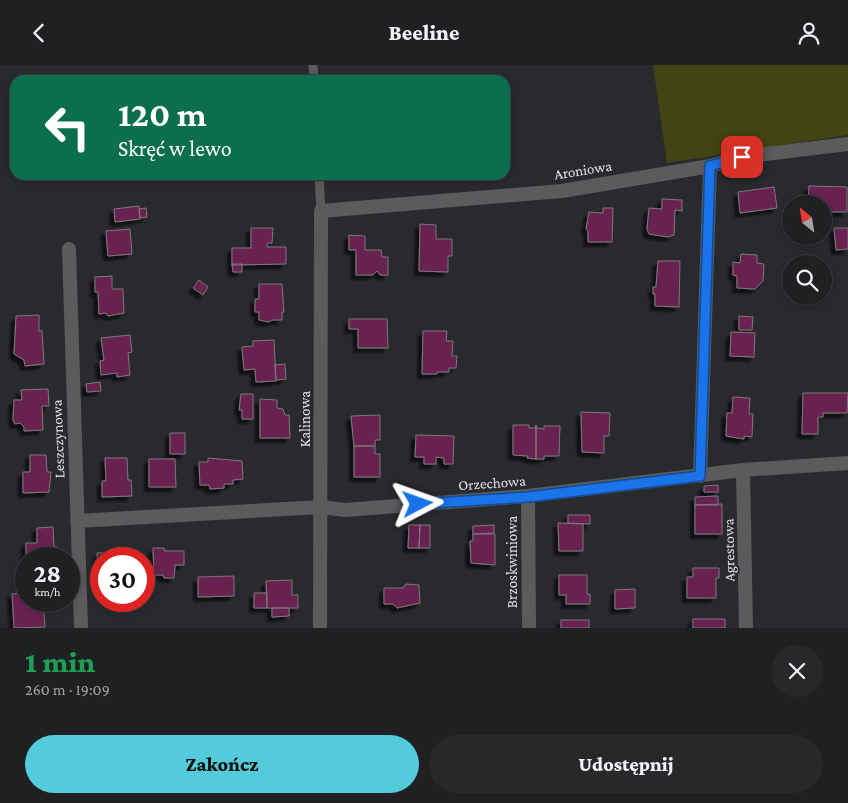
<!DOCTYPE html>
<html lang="pl">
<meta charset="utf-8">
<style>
body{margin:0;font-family:"Crimson Pro",serif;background:#26282a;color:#f1f3f6;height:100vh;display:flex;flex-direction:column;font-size:19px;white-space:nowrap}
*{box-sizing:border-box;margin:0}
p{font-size:16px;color:#a1a3a5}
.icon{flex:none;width:28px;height:28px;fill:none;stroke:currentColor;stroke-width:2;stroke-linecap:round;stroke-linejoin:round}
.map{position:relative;height:563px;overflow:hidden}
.details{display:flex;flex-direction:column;background:#1e2022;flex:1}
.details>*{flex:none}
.banner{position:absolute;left:10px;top:10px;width:500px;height:105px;border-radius:15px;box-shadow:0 2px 8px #0003,0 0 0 1px #3c3e40;background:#0b6e4f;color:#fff;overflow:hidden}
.needle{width:32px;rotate:330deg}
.tools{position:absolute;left:782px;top:130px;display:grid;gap:10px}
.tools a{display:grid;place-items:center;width:50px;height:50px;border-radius:50%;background:#1e2022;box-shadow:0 2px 8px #0003,0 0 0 1px #3c3e40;font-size:25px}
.speed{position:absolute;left:15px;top:482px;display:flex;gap:10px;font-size:25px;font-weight:700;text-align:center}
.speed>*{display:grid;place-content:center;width:65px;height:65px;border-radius:50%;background:#1e2022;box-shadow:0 2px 8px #0003,0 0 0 1px #3c3e40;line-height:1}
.speed small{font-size:12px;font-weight:400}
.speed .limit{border:8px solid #d22;background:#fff;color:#111}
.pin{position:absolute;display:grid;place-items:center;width:42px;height:42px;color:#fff;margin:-21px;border-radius:10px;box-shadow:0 2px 8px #0006}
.me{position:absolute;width:55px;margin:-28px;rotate:86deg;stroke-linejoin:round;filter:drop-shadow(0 0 4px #0008)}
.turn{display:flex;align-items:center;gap:18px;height:105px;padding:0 25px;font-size:22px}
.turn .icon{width:65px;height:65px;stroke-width:2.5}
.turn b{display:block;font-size:35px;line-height:42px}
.round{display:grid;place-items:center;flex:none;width:52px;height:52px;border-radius:26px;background:#26282a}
.summary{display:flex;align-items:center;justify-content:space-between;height:85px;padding:0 25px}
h1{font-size:30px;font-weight:800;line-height:38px;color:#1e9e55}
.button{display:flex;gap:10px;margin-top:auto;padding:10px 25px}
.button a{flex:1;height:58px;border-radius:30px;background:#53cbdb;color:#111;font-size:20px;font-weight:800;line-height:58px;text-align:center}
.button a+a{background:#26282a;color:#f1f3f6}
header{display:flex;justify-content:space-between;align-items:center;height:65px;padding:0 25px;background:#1e2022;font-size:22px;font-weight:800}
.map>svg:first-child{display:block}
</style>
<header><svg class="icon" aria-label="back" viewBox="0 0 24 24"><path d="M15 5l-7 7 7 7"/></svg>Beeline<svg class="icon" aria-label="person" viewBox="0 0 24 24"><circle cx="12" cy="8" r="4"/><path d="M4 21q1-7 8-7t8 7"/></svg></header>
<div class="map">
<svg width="848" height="563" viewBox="0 0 848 563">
<defs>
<filter id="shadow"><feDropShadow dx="-4.5" dy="4.5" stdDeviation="1" flood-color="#0009"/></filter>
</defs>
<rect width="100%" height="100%" fill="#282a2e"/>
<path fill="#434413" d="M653,0H848V70L667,98Z"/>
<path fill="#672150" stroke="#7e797b" filter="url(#shadow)" d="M809,121L847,122V147H824V139H808Z
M774,122L777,143L740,148L738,127Z
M662,134L682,135V146L675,145L674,170L668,172L649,169L647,164L649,143L662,144Z
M139,141L140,154L115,157L114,144Z
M146,143L147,152L140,153L139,144Z
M603,143H613L612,177H588V166L586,164L589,147L603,148Z
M420,159L436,160V174H452V191H448V207L419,206Z
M251,163H273L272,178H267V182H286V199L232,200V183H251Z
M834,163H848V184L836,185Z
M130,164L132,189L108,191L106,166Z
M349,170L365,171V185H381L382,192H388V210H380L377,206L373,210H356V185H349Z
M741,189L757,190V198L764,199L763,216L755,224L737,223V211L733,210V197L740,198Z
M658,196H680L679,242L655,241V229H653V222H656Z
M232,199H242V207H233Z
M112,211V224H123L124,248L108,251L106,248L99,249L98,227H95V212Z
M199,215L208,222L203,230L193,223Z
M259,219H282L284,247H282V255H272L269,257L259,255V247H255V234H259Z
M39,250V266H42L44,299L25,301L24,295L14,289L16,251Z
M739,251L753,252L752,265H739Z
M349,254H387L388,283H358V264H349Z
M423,266H447L446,276H453L452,291H457L456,303H449V307H437V309H422Z
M731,267L755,268L754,292L730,291Z
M130,270L132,287L128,288L130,310L117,312V308L101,310L100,296L104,295L101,273Z
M274,275L276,316L256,317L255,304L244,305L242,282L253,281V276Z
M285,299L286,314L276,315L275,300Z
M100,317L101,326L87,327L86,319Z
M48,324L49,341H42L43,365L24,366V362L20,358L15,359L13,355L14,335H22L21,325Z
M803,328H848L847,348H823V352H818V369H802Z
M241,329H253V354H242V345H239Z
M733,332L750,333L749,349H753L752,372L744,371V374L726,371L727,348H732Z
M260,334L277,335V343L283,344L285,350H289L290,373H260Z
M581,347L610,348L609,371H604V388L582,387Z
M380,350V375H375V381H354L351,351Z
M513,360H529V363H536V360V394L527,393L528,391L513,390Z
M536,360L537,363L544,364V361H560L559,391H544V394H536Z
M170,368H185V389H170Z
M416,370L454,371L453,399H444V393L436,392V399H424V392H415Z
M354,381H375V389H380V412H354Z
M30,390H46L47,407H51L49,427L23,428V407H30Z
M105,393H127L128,415H131L132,431L102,432V416H106Z
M208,393L242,396L243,414L233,415V419H224V423L210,424L209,420H200L199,397H208Z
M149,394H175L176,422H149Z
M718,420V427H704V421Z
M718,431V440H695V432Z
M722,439V469H695V440Z
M568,450H590V459L568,458Z
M558,458L583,459V486H559Z
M409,460H420L419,483H408Z
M420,460H430V483H419Z
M494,460V468L473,469V461Z
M53,462L54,482H57L54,494H26V498V478H37V463Z
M473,469H495V500L471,498L470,476H473Z
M153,483H164L165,486H184V500H175L174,513H164L163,510H154Z
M122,487L123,494H101V505H98L97,488Z
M693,503H719V513H716V533H687V512H693Z
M559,510H587V529H590V539H566V530H559Z
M234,511V531L198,532V512Z
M292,515V530H298V543H267L266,516Z
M406,519L419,520L420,538L397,543L393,539H384V523H403Z
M635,524V543L615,544V525Z
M26,528V536H43L45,562L14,563L12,529Z
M254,528H267V543H254Z
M272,543H289V551L272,552Z
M693,554H725V563H693Z
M561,555H589V563H561Z"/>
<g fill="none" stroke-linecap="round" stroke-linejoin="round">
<path stroke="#5b5b5d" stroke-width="9" d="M313,0L314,15
M319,110L321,146"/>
<path stroke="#5b5b5d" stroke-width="14" d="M69,184L81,563
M743,405L746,563
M700,411L710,101
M528,431L529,563
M77,456L321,442L345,445L528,431L743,405L848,398
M320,563L321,146L562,126L710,101L742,92L848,79"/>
</g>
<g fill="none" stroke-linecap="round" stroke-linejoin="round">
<g stroke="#114b97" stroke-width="12">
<path id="route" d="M418,439L528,432L700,411L710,101L742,92"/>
</g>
<use href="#route" stroke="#1a73e8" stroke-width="9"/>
</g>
<g text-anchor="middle" stroke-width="4" stroke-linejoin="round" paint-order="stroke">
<g font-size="15" fill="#dee0e2" stroke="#282a2e">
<text transform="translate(583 105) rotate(-9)" y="5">Aroniowa</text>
<text transform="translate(305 354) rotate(-90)" y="5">Kalinowa</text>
<text transform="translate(58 374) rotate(-92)" y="5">Leszczynowa</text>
<text transform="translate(492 418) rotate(-4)" y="5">Orzechowa</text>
<text transform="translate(729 485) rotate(-91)" y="5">Agrestowa</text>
<text transform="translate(512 497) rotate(-90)" y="5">Brzoskwiniowa</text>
</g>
</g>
</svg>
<div class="tools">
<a><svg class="needle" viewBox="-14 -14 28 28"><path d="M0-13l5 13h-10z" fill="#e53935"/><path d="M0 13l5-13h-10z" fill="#a1a3a5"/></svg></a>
<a><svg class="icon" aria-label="search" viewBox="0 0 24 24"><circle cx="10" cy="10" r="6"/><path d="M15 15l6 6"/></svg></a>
</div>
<div class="speed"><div>28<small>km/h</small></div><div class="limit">30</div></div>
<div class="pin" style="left:742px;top:92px;background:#d93025"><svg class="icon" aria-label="arrive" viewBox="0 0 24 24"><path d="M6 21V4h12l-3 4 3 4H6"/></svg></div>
<svg class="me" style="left:418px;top:439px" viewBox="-20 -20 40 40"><path d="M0-17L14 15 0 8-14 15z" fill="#1a73e8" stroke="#fff" stroke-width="4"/></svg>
<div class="banner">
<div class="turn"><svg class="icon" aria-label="left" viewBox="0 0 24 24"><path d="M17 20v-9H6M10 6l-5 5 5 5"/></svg><div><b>120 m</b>Skręć w lewo</div></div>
</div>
</div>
<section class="details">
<div class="summary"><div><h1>1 min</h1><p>260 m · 19:09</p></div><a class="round"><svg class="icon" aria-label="close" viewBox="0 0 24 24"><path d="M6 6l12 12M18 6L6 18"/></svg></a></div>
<div class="button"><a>Zakończ</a><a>Udostępnij</a></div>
</section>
